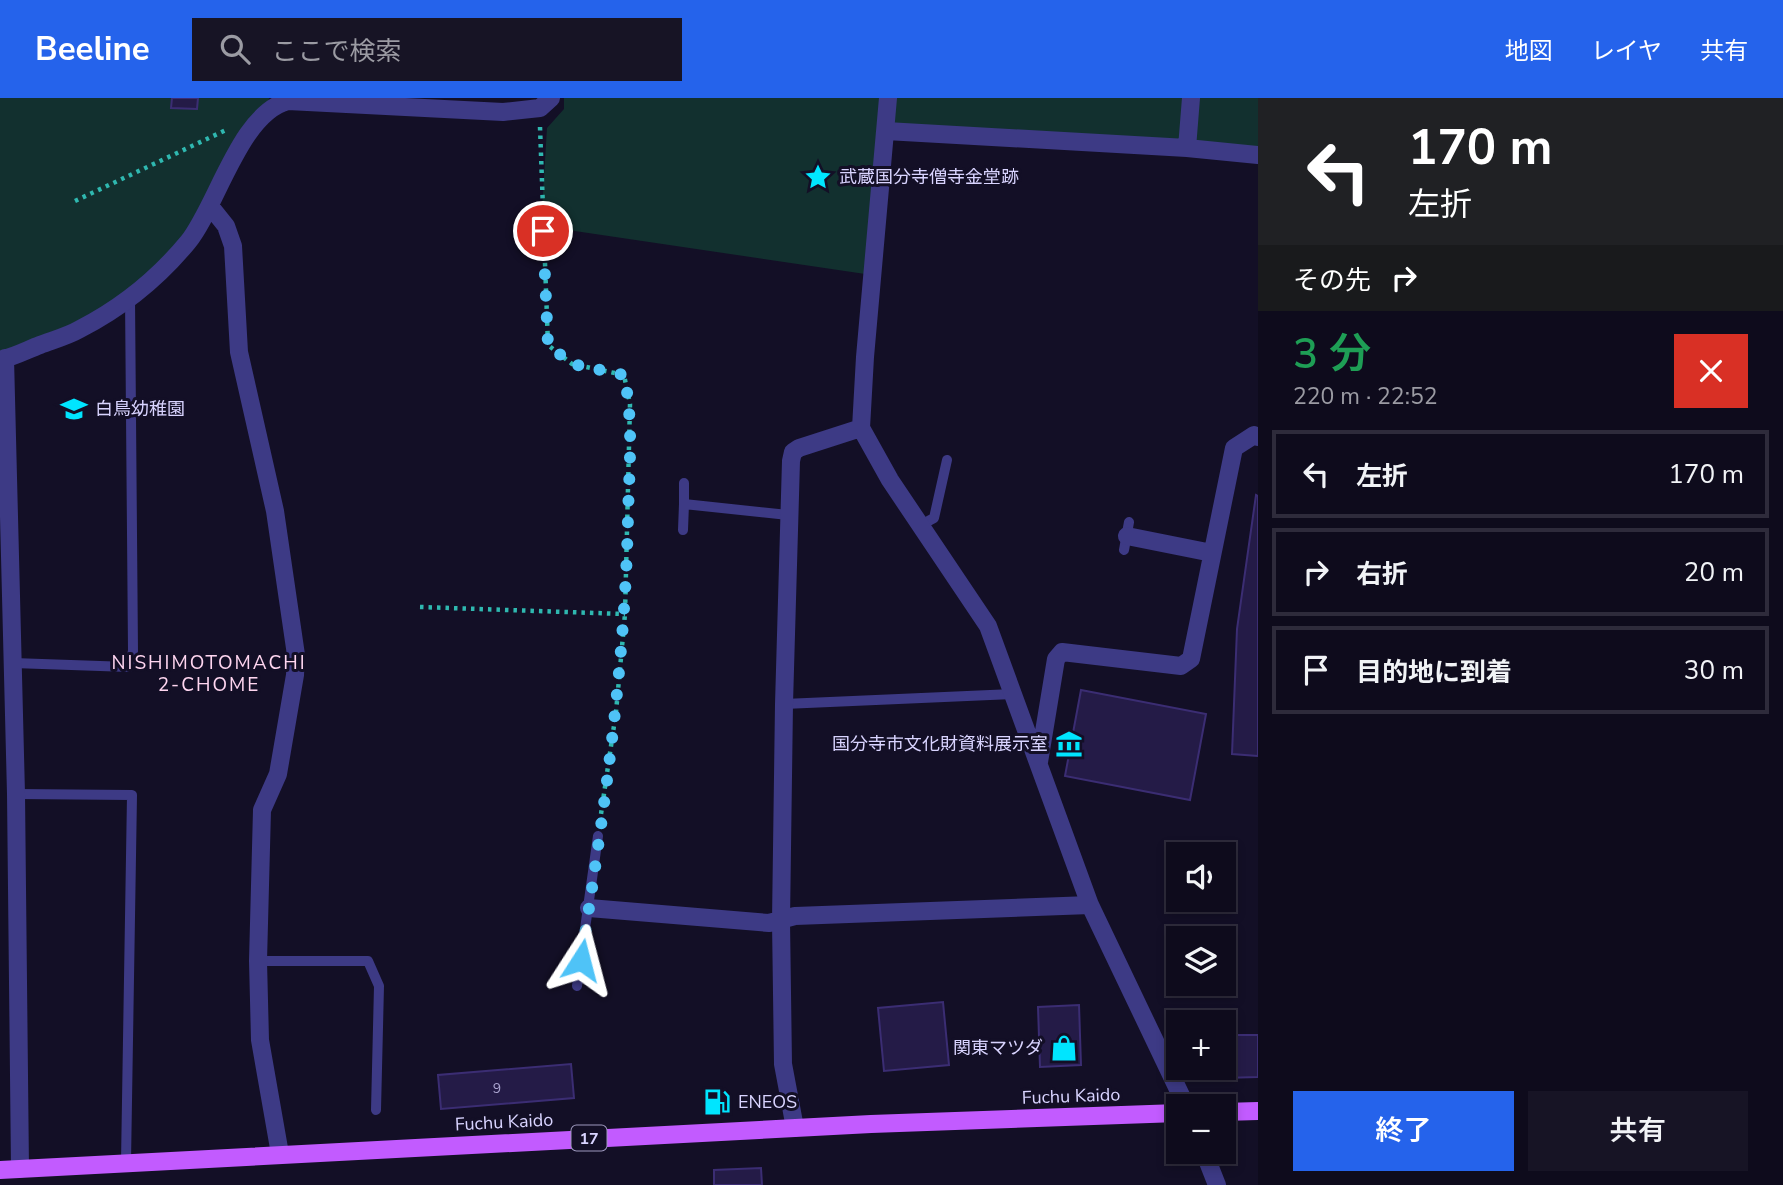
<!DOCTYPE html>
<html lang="ja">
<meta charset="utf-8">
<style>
body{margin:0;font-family:"Nunito Sans","Noto Sans JP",sans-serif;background:#171425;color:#f1f3f6;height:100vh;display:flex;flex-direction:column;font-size:26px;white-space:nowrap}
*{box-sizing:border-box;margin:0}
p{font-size:23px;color:#9b9ba3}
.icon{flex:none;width:38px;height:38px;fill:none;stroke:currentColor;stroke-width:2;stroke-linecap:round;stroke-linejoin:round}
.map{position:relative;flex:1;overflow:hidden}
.side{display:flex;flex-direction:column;background:#0e0b1c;width:525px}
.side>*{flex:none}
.guide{background:#202124;color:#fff;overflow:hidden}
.fabs{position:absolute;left:1166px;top:744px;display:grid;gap:14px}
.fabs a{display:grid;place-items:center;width:70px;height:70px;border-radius:0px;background:#0e0b1c;box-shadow:0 4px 10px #0003,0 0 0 2px #2e2b3b;font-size:35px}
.pin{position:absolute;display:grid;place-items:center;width:60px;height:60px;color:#fff;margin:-30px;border:4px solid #fff;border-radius:50%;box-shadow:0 2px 7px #0007}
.me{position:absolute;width:77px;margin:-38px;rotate:9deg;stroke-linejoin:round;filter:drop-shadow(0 0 5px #0008)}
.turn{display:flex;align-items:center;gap:24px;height:147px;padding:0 35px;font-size:32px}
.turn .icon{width:91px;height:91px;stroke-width:2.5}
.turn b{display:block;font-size:49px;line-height:60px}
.then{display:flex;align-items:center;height:66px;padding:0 35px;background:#0003;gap:14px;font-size:26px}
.round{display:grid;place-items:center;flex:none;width:74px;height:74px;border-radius:0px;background:#171425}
.overview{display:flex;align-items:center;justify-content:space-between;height:119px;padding:0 35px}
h1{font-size:42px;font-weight:600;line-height:52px;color:#1e9e55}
.button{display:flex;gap:14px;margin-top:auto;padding:14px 35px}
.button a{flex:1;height:80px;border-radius:0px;background:#2563eb;color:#fff;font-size:28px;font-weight:600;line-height:80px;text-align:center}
.button a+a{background:#171425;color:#f1f3f6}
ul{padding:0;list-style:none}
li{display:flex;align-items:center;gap:21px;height:88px;margin:0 14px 10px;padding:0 21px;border:4px solid #2e2b3b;border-radius:0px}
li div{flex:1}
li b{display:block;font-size:26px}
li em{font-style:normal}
header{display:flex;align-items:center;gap:42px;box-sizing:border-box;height:98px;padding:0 35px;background:#2563eb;color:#fff}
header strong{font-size:33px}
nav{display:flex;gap:38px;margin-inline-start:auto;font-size:24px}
.search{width:490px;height:63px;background:#171425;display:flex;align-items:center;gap:18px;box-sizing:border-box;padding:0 24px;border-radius:0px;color:#9b9ba3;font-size:26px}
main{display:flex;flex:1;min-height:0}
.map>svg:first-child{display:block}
</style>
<header>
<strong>Beeline</strong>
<div class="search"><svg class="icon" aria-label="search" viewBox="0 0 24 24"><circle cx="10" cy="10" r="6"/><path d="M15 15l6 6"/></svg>ここで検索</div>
<nav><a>地図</a><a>レイヤ</a><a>共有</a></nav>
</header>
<main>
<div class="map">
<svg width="1258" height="1087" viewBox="0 0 1258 1087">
<rect width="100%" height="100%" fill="#130f26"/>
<path fill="#12302f" d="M0,0H269L268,13L210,108L130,200L0,260Z
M564,0H1258V57L886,33L872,177L541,128L547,30L564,11Z"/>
<path fill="#241b47" stroke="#3b2d73" stroke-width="2" d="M172,0H198L197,11L171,10Z
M1256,397L1258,398V658L1232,656L1237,531Z
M1081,592L1206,616L1190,702L1065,678Z
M943,904L949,967L884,973L878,910Z
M1079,907L1081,967L1040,969L1038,909Z
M1223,931H1231V937H1258V979L1187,981V970H1223Z
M571,966L574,1000L441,1011L438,977Z
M761,1070L762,1087H714V1072Z"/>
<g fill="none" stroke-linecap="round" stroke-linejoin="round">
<path stroke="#2fb8b0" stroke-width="4.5" stroke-dasharray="3.5 5" stroke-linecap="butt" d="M540,29L548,247L572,266L624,277L630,306L625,516L616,614L600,723
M75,103L226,32
M420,509L625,516"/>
<path stroke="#3d3a85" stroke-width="10" d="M684,385V406L788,417
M919,428L934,420L947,362
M683,432L684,406
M1124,452L1129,424
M13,565L129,569L133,553L130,200
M784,606L1013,596
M16,696L132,697L126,1064
M258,863H368L379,888L376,1012
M577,888L598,738"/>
<path stroke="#3d3a85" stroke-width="18" d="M888,0L865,259L861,330L890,382L988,528L1090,807L1186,1008
M886,33L1187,50L1258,57
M1187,50L1191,0
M210,108L226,128L233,148L239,254L275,413L296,557L295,577L278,676L262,712L258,863L260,942L280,1056
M5,260L16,696L20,1071
M0,262C14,259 27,252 40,247C53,242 68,238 80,231C121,210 159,179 188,144C217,108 240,15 288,3L503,14L540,10L551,0
M1127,438L1212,455
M1039,664L1056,561L1062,554L1181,568L1191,561L1234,350L1254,337L1258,339
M589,810L769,825L795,818L1090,807
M795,1030L783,966L781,823L784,606L791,363L793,354L799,350L861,330
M1204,1054L1217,1087"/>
<path stroke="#c25bff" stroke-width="18" d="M1223,1014L1258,1013
M0,1072L871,1026L1178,1015"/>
</g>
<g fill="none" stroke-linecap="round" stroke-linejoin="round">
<path stroke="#4fc3f7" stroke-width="12" stroke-dasharray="0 21.6" d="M543,133L548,247L572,266L624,277C634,324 629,372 628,419C625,568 604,715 581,862"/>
</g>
<defs>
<g id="sight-bare" transform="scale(2.1)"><path d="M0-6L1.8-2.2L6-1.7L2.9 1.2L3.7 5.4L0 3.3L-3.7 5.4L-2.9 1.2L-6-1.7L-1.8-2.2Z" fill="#00e5ff" stroke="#130f26" stroke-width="2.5" paint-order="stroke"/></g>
<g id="school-bare" transform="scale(2.1)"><path d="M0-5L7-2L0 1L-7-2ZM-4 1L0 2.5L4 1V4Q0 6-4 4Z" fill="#00e5ff" stroke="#130f26" stroke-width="2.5" paint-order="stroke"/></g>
<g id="museum-bare" transform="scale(2.1)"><path d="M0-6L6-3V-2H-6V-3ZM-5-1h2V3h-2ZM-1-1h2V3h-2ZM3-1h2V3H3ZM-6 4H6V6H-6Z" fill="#00e5ff" stroke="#130f26" stroke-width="2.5" paint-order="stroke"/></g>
<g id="shop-bare" transform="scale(2.1)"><path d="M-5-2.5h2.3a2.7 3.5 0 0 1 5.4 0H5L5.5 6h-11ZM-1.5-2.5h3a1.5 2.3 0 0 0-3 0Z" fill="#00e5ff" stroke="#130f26" stroke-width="2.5" paint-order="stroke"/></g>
<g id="fuel-bare" transform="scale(2.1)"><path d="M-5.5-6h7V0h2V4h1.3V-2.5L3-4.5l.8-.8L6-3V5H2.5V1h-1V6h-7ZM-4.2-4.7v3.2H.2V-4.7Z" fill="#00e5ff" stroke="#130f26" stroke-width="2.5" paint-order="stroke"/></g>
</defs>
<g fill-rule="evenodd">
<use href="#sight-bare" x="818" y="79"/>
<use href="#school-bare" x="74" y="311"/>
<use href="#museum-bare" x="1069" y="646"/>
<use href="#shop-bare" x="1064" y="950"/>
<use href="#fuel-bare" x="717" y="1004"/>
</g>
<g text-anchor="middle" stroke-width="6" stroke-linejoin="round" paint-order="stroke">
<g font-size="14" fill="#aca6d1">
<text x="497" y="995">9</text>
</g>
<rect fill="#130f26" stroke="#9e99be" stroke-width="2" x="571.5" y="1027.5" width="35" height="25" rx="5"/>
<g font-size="16" font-weight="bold" fill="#d9d4ff">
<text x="589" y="1046">17</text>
</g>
<g font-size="18" fill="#d9d4ff" stroke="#130f26" text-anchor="start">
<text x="839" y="85">武蔵国分寺僧寺金堂跡</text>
<text x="95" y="317">白鳥幼稚園</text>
<text x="1048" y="652" text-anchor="end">国分寺市文化財資料展示室</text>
<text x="1043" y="956" text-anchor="end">関東マツダ</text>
<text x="738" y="1010">ENEOS</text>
</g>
<g font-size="18" fill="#d9d4ff" stroke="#130f26">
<text transform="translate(1071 998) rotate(-2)" y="6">Fuchu Kaido</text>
<text transform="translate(504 1024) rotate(-3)" y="6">Fuchu Kaido</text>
</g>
<g font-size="19" letter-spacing="2" fill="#ffd6f0" stroke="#130f26">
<text x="209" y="571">NISHIMOTOMACHI<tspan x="209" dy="22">2-CHOME</tspan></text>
</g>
</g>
</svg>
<div class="fabs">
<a><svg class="icon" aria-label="sound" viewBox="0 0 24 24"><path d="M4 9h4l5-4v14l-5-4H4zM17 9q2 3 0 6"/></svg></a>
<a><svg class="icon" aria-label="layers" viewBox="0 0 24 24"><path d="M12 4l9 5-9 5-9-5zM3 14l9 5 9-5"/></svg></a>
<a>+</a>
<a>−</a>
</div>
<div class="pin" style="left:543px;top:133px;background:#d93025"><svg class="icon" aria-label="arrive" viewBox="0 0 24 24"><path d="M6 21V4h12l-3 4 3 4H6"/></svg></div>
<svg class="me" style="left:581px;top:862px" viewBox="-20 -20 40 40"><path d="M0-17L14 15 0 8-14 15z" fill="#4fc3f7" stroke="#fff" stroke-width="4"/></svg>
</div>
<section class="side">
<div class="guide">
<div class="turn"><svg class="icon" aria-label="left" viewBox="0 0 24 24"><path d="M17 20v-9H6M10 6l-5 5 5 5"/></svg><div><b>170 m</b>左折</div></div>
<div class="then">その先<svg class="icon" aria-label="right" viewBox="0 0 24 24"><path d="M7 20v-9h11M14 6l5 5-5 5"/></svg></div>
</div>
<div class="overview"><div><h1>3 分</h1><p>220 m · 22:52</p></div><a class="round" style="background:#d93025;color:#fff"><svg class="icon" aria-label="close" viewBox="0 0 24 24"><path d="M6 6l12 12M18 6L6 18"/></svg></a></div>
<ul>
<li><svg class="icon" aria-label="left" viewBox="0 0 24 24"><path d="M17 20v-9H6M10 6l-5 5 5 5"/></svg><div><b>左折</b></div><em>170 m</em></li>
<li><svg class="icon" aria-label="right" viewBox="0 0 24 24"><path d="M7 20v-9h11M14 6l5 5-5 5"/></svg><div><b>右折</b></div><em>20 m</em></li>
<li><svg class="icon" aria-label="arrive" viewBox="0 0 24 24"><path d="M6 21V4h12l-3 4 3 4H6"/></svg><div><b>目的地に到着</b></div><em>30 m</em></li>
</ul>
<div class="button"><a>終了</a><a>共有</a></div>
</section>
</main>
